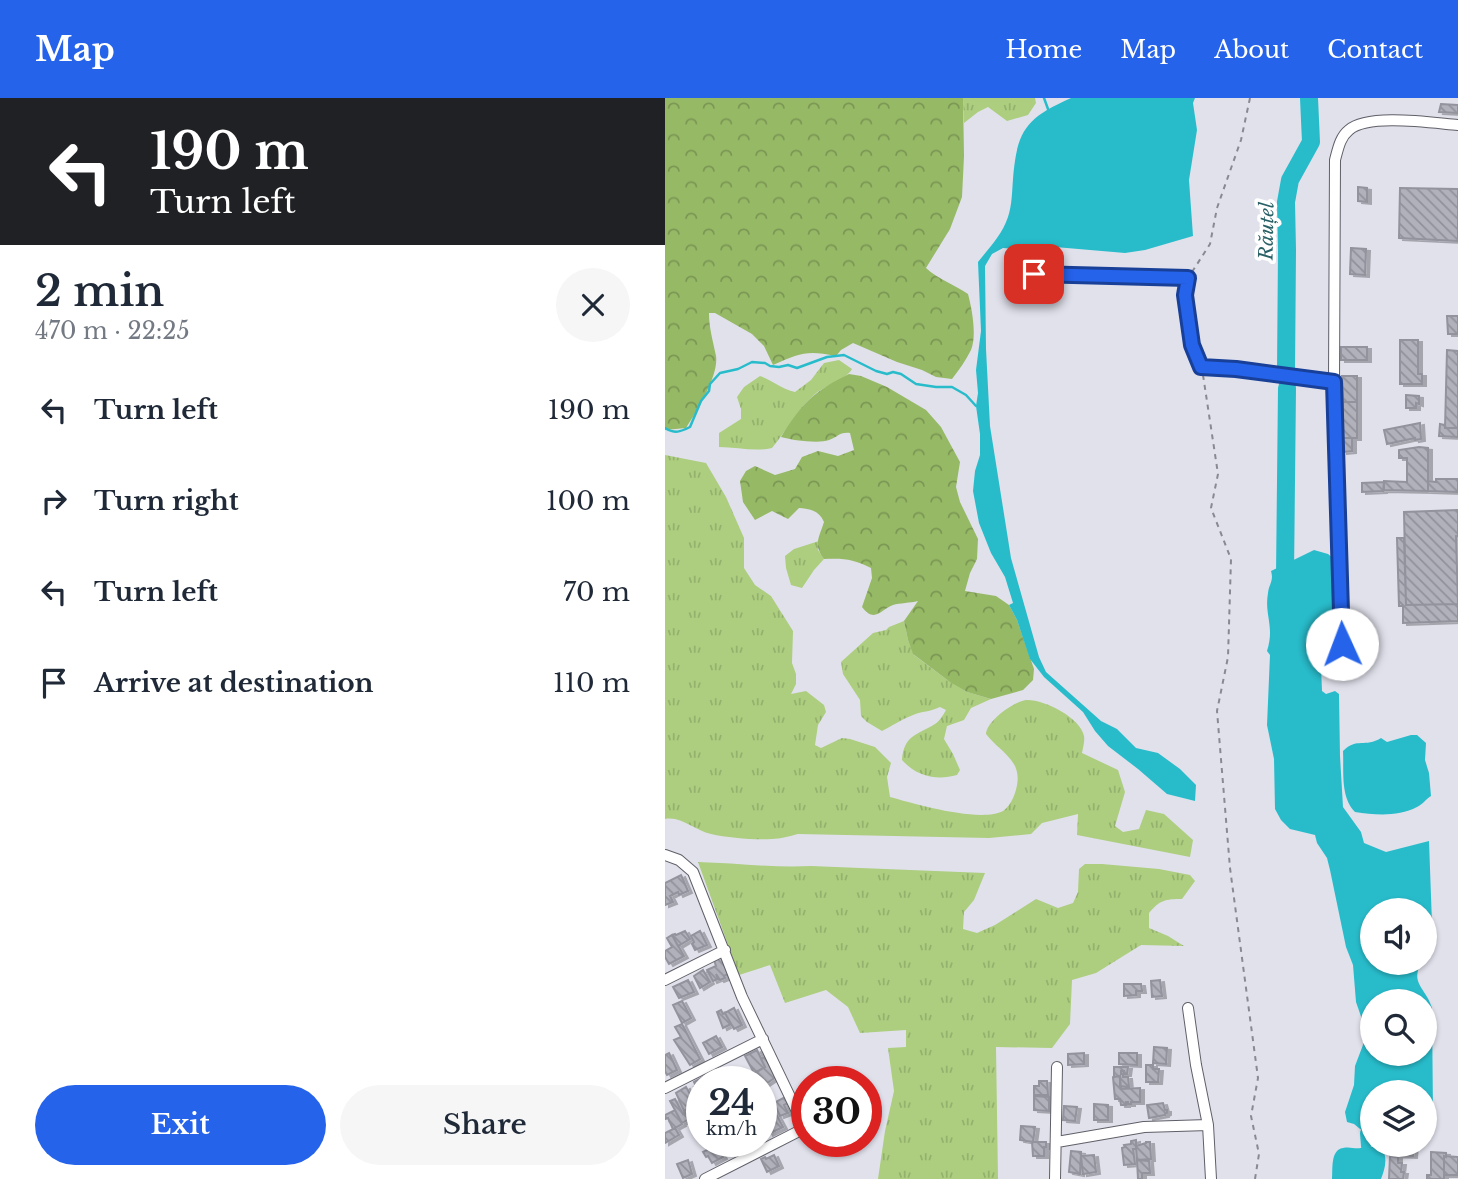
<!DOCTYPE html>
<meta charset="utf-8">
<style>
body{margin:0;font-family:"Libre Baskerville",serif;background:#f6f6f7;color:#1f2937;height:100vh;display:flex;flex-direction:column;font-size:26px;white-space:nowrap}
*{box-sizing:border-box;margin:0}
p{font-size:23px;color:#747a83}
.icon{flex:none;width:38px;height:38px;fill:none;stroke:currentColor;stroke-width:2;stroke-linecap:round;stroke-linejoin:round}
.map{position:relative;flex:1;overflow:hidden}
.details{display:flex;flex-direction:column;background:#fff;width:665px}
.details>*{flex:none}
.hud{background:#202124;color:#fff;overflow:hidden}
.controls{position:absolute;left:695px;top:800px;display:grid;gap:14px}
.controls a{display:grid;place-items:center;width:77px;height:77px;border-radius:50%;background:#fff;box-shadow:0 2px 5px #0004;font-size:35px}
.speed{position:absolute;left:21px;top:968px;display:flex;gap:14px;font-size:35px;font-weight:700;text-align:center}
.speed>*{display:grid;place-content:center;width:91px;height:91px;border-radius:50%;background:#fff;box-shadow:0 2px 5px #0004;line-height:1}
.speed small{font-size:18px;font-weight:400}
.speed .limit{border:10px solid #d22;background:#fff;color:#111}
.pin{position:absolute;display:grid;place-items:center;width:60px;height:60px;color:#fff;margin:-30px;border-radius:14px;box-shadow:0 4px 10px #0006}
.me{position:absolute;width:77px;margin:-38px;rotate:358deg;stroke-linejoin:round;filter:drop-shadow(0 0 5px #0008)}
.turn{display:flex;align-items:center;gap:24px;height:147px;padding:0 35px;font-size:32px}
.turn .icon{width:91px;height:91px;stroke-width:2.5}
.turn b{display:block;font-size:49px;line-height:60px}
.round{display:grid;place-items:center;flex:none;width:74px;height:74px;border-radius:37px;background:#f6f6f7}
.headline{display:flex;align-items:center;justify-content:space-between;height:119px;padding:0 35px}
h1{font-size:42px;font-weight:600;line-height:52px}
.cta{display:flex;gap:14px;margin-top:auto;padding:14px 35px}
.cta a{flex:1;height:80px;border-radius:42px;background:#2563eb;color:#fff;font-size:28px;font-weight:600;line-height:80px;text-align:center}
.cta a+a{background:#f6f6f7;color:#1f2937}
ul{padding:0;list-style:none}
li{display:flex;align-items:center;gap:21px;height:91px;padding:0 35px}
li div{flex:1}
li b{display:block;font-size:26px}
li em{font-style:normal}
header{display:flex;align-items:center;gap:42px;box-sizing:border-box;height:98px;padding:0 35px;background:#2563eb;color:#fff}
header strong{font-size:33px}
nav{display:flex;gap:38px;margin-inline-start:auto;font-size:24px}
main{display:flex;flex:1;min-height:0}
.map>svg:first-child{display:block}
</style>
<header>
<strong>Map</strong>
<nav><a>Home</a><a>Map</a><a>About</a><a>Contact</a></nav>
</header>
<main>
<section class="details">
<div class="hud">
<div class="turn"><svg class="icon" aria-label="left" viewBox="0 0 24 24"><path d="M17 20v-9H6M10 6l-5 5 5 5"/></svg><div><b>190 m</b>Turn left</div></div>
</div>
<div class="headline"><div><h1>2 min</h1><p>470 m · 22:25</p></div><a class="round"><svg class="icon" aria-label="close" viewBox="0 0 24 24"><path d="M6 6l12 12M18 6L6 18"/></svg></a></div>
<ul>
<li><svg class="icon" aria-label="left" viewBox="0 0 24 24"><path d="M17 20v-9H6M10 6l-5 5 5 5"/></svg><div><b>Turn left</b></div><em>190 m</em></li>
<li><svg class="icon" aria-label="right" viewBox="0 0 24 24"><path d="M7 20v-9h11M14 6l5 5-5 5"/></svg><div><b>Turn right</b></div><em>100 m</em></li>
<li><svg class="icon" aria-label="left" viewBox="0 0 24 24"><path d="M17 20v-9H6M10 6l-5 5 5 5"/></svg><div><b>Turn left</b></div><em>70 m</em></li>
<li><svg class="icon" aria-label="arrive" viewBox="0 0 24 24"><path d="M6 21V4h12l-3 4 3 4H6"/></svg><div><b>Arrive at destination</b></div><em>110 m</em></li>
</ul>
<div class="cta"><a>Exit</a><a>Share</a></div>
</section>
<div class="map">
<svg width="793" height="1081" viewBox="0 0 793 1081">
<defs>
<pattern id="grass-tufts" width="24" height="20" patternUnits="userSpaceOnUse" patternTransform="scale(1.75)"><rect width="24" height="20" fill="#acce7e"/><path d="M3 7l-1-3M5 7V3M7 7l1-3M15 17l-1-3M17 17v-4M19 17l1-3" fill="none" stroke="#94b16e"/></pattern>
<pattern id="forest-crowns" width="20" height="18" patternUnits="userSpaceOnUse" patternTransform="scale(1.75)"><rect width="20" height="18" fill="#96b965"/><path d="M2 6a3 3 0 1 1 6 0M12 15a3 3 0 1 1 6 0" fill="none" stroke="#7b9754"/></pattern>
<pattern id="building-back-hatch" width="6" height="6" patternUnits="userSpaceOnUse" patternTransform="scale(1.75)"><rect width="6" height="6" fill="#b1b1bc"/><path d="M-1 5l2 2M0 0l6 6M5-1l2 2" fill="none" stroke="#91919a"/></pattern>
<filter id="shadow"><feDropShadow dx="4" dy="2" stdDeviation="0" flood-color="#0004"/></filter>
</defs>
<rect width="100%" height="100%" fill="#e1e1ec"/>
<path fill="url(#grass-tufts)" d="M298,0H370L371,5L363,17L342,23L323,9L313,14L299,25Z
M174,262L187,271C181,282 161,287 150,296C132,311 122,332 107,350C90,354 72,349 54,349V335L76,321V311L72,299L79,289L95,278C109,283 114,290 130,294L146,282L159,265Z
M0,357L41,365L61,399L79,440V470L90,487L106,498L128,533L127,565L131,576V586L126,596L141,593L159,607L161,614L153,627L150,647L156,650L177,640L185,641L210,649L226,665L222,679L225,699C250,706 315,725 338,713C344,709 348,701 350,695C353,686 354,677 350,668C343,655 330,648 321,636C322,623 348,604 361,602C379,601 416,620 419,638C420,643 418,649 417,655L453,672L460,694L450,728L458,734L474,731L481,712L499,716L528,742L525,759L412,737L413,716L377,725L366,736L324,740L133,736C125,738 115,741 107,741C89,742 63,740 46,736C30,733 17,718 0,721Z
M154,443L153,452L159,461L149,472L137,490L126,487L121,470L120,458L129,451Z
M239,523L243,542L249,557L281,581L302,594L326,601L306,610L299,622L282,628L279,641L288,656L295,672L292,677C271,683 251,678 237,662C239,637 252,637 270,626C275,623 278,617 281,612L275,609C265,614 257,613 248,617C237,621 227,628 217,633L202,624L196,618L195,602L178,576L176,564L208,535L221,532L224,529Z
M33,764C70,765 109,770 146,768L320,775L309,802L299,814L298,831L312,835L330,827L371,801L393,810L408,805L413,794L414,771L420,766H437L494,771L525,777L530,783L517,801C500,801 495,802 484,815V830L503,838L519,848L476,847L431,875L407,882L405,926L387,950L331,949L333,1081H213L220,1033L229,993L223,950L241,949V932L195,935L183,909L161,892L120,905L105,867L74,877Z"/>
<path fill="url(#forest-crowns)" d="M0,0H298L299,58L297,99L285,131L261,170C273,181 290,187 303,196C307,211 312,237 306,252C301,262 294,272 287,281L271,279L257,272L232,264L188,245L176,252L171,258C142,252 135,255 108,267L99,248L87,236L50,215H44C44,230 48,243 51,258C54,277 32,313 21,330L0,332Z
M184,276L196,278L222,289L261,312L276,329L295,364L291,389L295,404L313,441L312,461L305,475L300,493L331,498L344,507L352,522L369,571L368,582L358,592L326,601L302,594L285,584L248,556L243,542L239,523L253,503C245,505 235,505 228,507C216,511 210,526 197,509L207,480L206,470C188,461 179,460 159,461C148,446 154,440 159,424C154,412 145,411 134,410L123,421L107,413L90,422L78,404L75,383L81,373L90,368L110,377L130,371L137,359L153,353L173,358L189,352L185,335C173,334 174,339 164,342C154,346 126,342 116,339C136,306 149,293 184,276Z"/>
<path fill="#28bccb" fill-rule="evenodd" d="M406,0H530L528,5L532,32L524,82L528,138L480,152L460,155L390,149L373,153L338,150L327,156L320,168L321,251L325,328L346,460L374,559L381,574L436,623L452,631L471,650L493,655L515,671L531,687L530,703L502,696L473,671L443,648L430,633L418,614L379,579L365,561L352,522L344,507L348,505L340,479L326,455L314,425L308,393L310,373L315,357V336L311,308L313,295L311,272L316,233L313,164C324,150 337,137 343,119C347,107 347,94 348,81C352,32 361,20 406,0Z
M649,452L663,456L669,461L671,558L667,565L659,564L656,569L657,593L661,596L670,593L674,596L675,658L678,709L696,734L699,745L721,754L764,743L768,853L766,858L760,862V812H707V864L756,865C745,886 761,890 767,910L768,1016L764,1021H760V994H707V1035H700L689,1026L682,1024L680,1014L689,987L690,968L701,939L700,930L691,904L688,867L681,849L665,772L662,760L652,745L650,737L625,731L616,722L610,711L609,661L602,627L605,557L602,553C610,528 599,517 603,495C604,486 609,483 606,473ZM707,903H760V956H707Z
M746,637H752L761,645L760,662L764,675L766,698C761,701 757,707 752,709C733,719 710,717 690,714C675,699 679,673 678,653C692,639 700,650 716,640L722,644Z
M701,1048L717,1050C723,1060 720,1071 716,1081H667C668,1072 665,1052 678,1050C687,1048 692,1053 701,1048Z"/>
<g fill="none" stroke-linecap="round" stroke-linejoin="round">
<path stroke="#28bccb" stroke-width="2.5" d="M379,0L383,11
M0,330C10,336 15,334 25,329L36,303L44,293L45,286L55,275L73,271L87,264L100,265L105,268L114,269L123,267L132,270L162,259L179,257L211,273L222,276L228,274L236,276L251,286L271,289H287L301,297L311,308"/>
<path stroke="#28bccb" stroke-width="10" d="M700,1035L701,1048"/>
<path stroke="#28bccb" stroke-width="18" d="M621,273L622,152L621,104L625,82L646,44L644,0
M622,290L620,477L622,489"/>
</g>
<path fill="url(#building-back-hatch)" stroke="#92939d" stroke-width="2" filter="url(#shadow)" d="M776,6L793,7V15L774,14Z
M693,89L702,90V104L693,103Z
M735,90L793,91V143L734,140Z
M686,150L701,151L700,177L685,176Z
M782,218H793V236H783Z
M735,242H753V276H757V286H735Z
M676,249H702V262H676Z
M782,252L793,253V330H780Z
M677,278H692V304H678Z
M741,297L754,298V306L751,305V310H741Z
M678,304H692V340H678Z
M755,325L756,341L750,342V340L722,346L719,332Z
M775,326L780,327V330H793V339L774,338Z
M678,340H687V353L678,354Z
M754,349L763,350V393L719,392V383L742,384V360H734V352Z
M771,381H793V394L763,393V383L771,384Z
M719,384L718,393L697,394V385Z
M793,412V438H791L793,506L741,507L739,414Z
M732,440H739L741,507L793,506V523L738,525V508H734Z
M16,777L23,793L14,797L13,794L5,798L8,804L0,807V785Z
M20,833L25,841L13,848L7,837L10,836L11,837Z
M35,833L42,847L30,852L27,846L29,844L26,838Z
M7,837L19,858L4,866L0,859V853L7,849L2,840Z
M58,858L65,875L59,878L60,880L55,882L51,876L53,881L48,883L42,872L51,868L49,862Z
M38,872L45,884L35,890L29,878Z
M23,882L29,894L14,900L8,889Z
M495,882L497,898L487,899L486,883Z
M459,886H476L477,893H471V897L459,898Z
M17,903L26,920L17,925L8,907Z
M69,910L77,927L69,931L60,915Z
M56,912L58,916L60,915L66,926L58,930L52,914Z
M17,926L35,961L25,967L9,942L16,939L10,929Z
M51,938L57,949L44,956L38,945Z
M489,949L502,950L501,966L488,965Z
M92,952L100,969L89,975L80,958Z
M4,955L12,972L2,977L0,973V957Z
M419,955V966L403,967V956Z
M454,955H472V967L454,966Z
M100,959L111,979L99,987L92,974L100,969L96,961Z
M481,967H488V971H494L493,984H481Z
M449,969H463L462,976H459V973H456V976H458V979H463L464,989L455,988V978L449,979Z
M42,977L45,984H37V998L34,999L29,989L31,988L29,984Z
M455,978L456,991L475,990V1004H466V1006H463V1004H461V1007H456L455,1001H450L448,979Z
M374,983H382L383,997H369V988H374Z
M21,989L29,1003L25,1005L27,1009L19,1013L11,995Z
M369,998L384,999V1013L369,1012Z
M120,999L123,1005L119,1007L123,1015L115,1018L109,1005Z
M10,1001L18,1016L20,1014L24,1021L17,1025L5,1003Z
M498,1005L500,1012H502V1015L500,1016V1017L484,1020L482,1007Z
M429,1006L443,1007V1022H429Z
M399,1008L412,1009L410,1023L398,1022Z
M10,1012L17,1026L8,1031L3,1020L0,1021V1017Z
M109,1012L118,1029L104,1036L96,1019Z
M356,1028L370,1029L368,1044L355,1042Z
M10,1030L14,1037L0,1045V1035Z
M471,1042V1051H468L470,1066L459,1067L457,1050L460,1049L459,1047L466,1046V1043Z
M62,1043H76L79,1048L76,1050L77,1053L72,1055L70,1052L67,1054Z
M367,1044H381V1049H379V1058H368Z
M481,1044H485L486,1061L472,1062L471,1048L481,1045Z
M726,1046H749L748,1058L725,1057Z
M52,1047L58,1059L47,1065L43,1058L41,1059L38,1054Z
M406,1053L416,1054L415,1076L404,1074Z
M766,1054L781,1055V1059L779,1058V1081H762V1077H766Z
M109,1057L114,1068L102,1074L96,1061L100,1059L101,1061Z
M429,1057L431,1074L418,1076L416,1058Z
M725,1058L733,1059V1065H737L736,1074H739L738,1081H724Z
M779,1058L793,1059V1077H779Z
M23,1062L27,1076L18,1080L12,1066Z
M472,1062L484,1063L485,1075H477V1081H473Z"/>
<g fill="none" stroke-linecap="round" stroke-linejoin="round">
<g stroke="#5f5f68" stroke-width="7">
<path id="service" d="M369,176L523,180L521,197L527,247L536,269L571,271L667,284"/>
</g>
<g stroke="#5f5f68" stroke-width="12">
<path id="minor" d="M677,546L669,284L670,62C673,51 675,39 684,32C703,15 768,25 793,27
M0,757L14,762L28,774L77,899L140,1030L40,1081
M0,882L60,852
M523,910L531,967L543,1027L546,1081
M0,990L98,941
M392,1044L479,1029L543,1027
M390,1081L392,969"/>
</g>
<path stroke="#898991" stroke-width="2" stroke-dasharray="5 5" stroke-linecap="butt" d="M527,174L545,146L552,110L576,42L585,0
M538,277L553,376L546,410L566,461L563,559L552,613L565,770L593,980L586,1018L594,1056L590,1081"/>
<use href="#service" stroke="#fff" stroke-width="4.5"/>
<use href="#minor" stroke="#fff" stroke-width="10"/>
</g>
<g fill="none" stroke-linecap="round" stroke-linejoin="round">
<g stroke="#184099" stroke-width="18">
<path id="route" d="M369,176L523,180L520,197L527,247L536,269L571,271L669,284L677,546"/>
</g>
<use href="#route" stroke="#2563eb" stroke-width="12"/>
</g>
<g text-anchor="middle" stroke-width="7" stroke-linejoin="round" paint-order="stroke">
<g font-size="19" font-style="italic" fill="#296167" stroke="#fff">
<text transform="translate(601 133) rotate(-89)" y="7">Răuțel</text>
</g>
</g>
</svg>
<div class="controls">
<a><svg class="icon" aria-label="sound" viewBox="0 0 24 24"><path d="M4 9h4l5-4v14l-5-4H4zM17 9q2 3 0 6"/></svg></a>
<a><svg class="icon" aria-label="search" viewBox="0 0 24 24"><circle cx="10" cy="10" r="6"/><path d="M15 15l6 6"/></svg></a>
<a><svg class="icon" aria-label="layers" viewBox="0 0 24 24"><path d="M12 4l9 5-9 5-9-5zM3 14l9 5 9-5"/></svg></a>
</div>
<div class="speed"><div>24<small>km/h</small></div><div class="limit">30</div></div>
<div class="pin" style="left:369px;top:176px;background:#d93025"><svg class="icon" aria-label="arrive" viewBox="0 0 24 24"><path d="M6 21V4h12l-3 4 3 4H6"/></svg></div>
<svg class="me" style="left:677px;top:546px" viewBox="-20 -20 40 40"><circle r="19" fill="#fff"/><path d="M0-13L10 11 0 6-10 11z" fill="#2563eb"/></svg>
</div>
</main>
